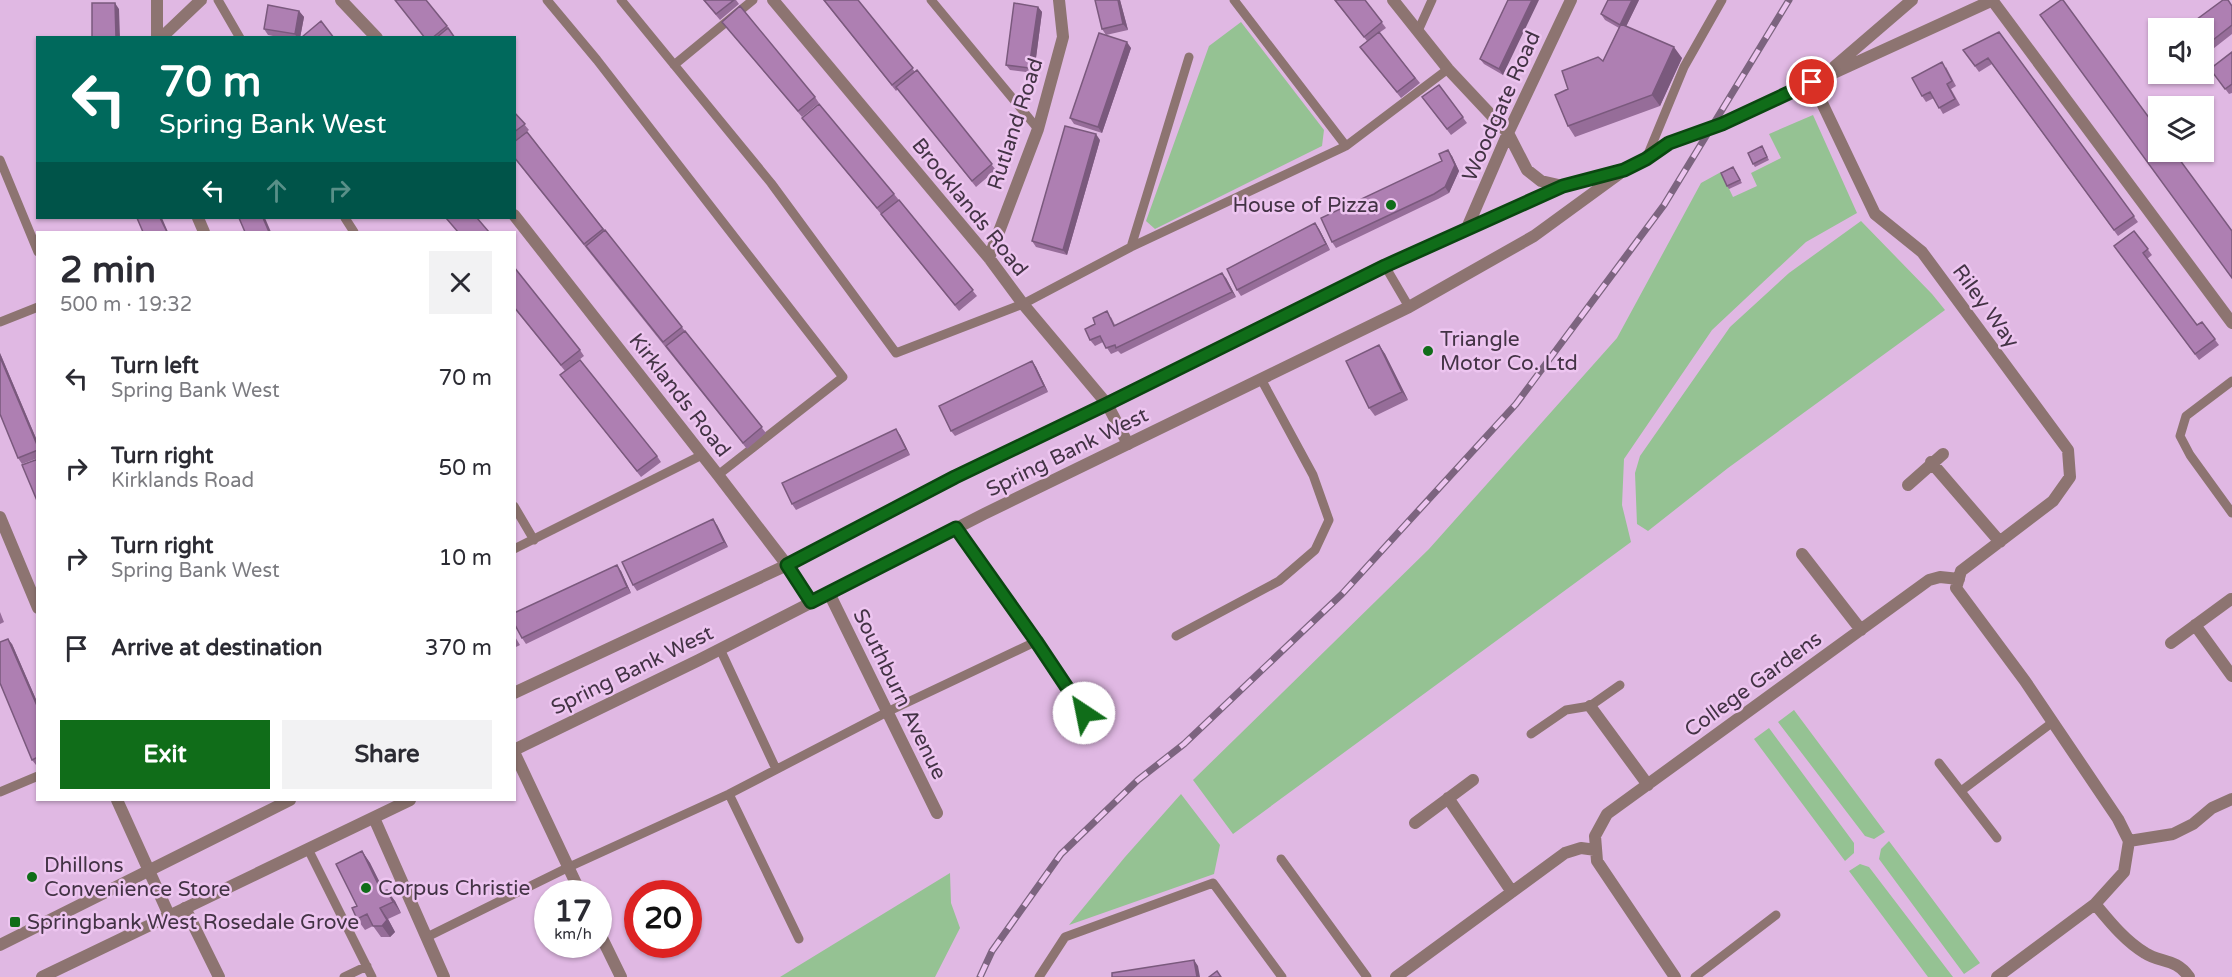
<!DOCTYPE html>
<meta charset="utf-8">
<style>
body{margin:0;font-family:"Varela Round",sans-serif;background:#f2f2f3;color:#2b2b33;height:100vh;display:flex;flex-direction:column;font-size:22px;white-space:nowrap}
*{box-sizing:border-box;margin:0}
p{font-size:20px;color:#7c7c81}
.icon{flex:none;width:33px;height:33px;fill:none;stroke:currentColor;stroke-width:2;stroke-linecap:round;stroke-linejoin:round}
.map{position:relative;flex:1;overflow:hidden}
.side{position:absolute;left:36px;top:231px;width:480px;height:570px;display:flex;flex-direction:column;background:#fff;border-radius:0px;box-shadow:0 2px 4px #0004}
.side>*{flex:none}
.hud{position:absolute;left:36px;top:36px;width:480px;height:183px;border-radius:0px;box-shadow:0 2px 4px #0004;background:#00695c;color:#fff;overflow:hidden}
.fabs{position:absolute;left:2148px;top:18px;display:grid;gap:12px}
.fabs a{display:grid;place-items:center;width:66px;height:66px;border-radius:0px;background:#fff;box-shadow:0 2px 4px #0004;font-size:30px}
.speed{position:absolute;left:534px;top:880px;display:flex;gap:12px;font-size:30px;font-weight:700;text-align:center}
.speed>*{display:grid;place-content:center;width:78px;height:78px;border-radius:50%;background:#fff;box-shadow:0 2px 4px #0004;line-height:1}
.speed small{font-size:15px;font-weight:400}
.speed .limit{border:9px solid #d22;background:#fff;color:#111}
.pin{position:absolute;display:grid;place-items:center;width:51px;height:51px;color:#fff;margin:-26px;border:3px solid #fff;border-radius:50%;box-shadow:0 2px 6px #0007}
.me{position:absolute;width:66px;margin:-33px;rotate:326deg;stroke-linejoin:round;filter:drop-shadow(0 0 4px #0008)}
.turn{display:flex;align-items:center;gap:21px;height:126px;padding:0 24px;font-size:27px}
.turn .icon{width:78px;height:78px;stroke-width:2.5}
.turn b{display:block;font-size:42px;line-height:51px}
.lanes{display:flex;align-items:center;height:57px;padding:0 24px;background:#0003;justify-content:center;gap:30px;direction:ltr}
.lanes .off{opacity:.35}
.round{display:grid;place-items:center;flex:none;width:63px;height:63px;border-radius:0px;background:#f2f2f3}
.head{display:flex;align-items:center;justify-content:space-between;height:102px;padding:0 24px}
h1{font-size:36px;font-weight:700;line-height:45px}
.action{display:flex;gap:12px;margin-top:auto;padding:12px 24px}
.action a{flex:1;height:69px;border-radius:0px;background:#106d19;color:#fff;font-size:24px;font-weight:700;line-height:69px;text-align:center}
.action a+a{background:#f2f2f3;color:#2b2b33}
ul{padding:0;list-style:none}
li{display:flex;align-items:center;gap:18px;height:90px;padding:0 24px}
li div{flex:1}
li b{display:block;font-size:22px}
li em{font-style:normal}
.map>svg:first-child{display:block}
</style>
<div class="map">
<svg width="2232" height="977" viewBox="0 0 2232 977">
<rect width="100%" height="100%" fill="#e0b8e3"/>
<path fill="#95c293" d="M1241,22L1324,130L1322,146L1155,229L1146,221L1209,46Z
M1813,115L1857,213L1806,242L1712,330L1624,459L1622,505L1631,542L1233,834L1193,780L1429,549L1617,338L1701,183L1721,172L1733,197L1757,186L1751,173L1781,158L1769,134Z
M1861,221L1932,294L1945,310L1728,468L1648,531L1637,524L1635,473L1640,456L1730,327L1789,273Z
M1794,710L1885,832L1874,839L1865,836L1778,722Z
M1769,728L1854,843V853L1845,861L1754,739Z
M1181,794L1220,845L1214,874L1069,925L1125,857Z
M1889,841L1980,963L1964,974L1879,859L1881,849Z
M1860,864L1869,867L1953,977H1928L1849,871Z
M950,873L951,903L960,928L935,977H780Z"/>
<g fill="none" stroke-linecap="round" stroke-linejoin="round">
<path stroke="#8d7471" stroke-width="9" d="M218,0L240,38
M547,0L597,60L843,377L718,475
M621,0L771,183L896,353L1023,304L1131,247L1346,146L1448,69
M931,0L1038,129
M1234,0L1346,146
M1418,31L1432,0
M674,65L753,0
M1646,159L1684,67L1722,0
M0,160L38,252
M345,218L354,232
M1131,247L1189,57
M1385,266L1409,307
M0,322L38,307
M2232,381L2186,416L2180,436L2190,455L2232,513
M514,506L534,540
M514,549L702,455
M1176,636L1279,581L1315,550L1329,520L1313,475L1261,379
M1037,641L1096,731
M720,649L776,769
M1531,734L1566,710L1590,706L1620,685
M1939,763L1997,838
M1961,791L2053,722
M0,792L38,776
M729,794L799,939
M308,849L372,977
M1281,859L1367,977
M427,937L569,867L729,794L887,712L1037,641L956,528
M344,977L367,966
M1039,977L1065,937L1213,883L1282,977
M1695,977L1776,915"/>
<path stroke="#8d7471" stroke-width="12" d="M341,0L377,38
M773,0L989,258L1023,304L1107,404L1128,444
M1393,0L1448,69L1508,133L1527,170L1541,181L1563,186
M1992,0L2232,323
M157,38V0
M161,38L201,0
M1812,82L1875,214L1922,252L2068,450L2070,477L2053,501L1961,571L1956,588L2025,681L2118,819L2129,841L2124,872L2095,904L1997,977
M514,215L718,475L787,565L811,602
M198,218L204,232
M1467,228L1508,133L1571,0
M989,258L1038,129L1063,37L1059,0
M1931,462L2000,542
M1908,485L1943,454
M0,517L38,608
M1802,554L1861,630
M829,593L937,813
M2195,625L2232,676
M2171,643L2231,599
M1590,706L1648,785
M514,752L581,894
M1448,798L1512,892
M117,800L169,915
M374,818L444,977
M1415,823L1473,780
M2129,841L2173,834L2193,824L2212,808L2232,799
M2095,904C2110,922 2125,941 2145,953C2160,963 2176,958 2189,977
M185,908L219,977
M598,930L621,977
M1396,977L1565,853L1581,848L1596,850
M1675,977L1597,861L1595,836L1607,814L1929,580L1940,577L1959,579"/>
<path stroke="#8d7471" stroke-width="12" d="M1834,67L1912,0
M514,693L787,565L955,477L1107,404L1385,266L1563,186L1624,169L1646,159L1669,143L1722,124L1993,0
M514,750L699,660L984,514L1409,307L1534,236L1619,174
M0,945L290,800
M42,977L410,800"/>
<g stroke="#7c647f" stroke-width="7">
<path id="rail" d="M980,977L992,951L1061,854L1138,780L1184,744L1342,594L1516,404L1664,205L1789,0"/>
</g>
<use href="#rail" stroke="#edc5f0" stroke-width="4.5" stroke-dasharray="14" stroke-linecap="butt"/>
</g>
<path fill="#966d99" d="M703,0H736L739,4L720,20Z
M823,0H858L915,72L996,170L976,187L898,89L896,91Z
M1120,0L1128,30L1106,35L1131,48L1102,133L1074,124L1070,118L1106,35L1102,29Z
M1334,0H1365L1386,28L1379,33L1420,83L1401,98L1360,47L1367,41Z
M1508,0L1503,75L1484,64L1480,59Z
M1639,0L1626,26L1682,58L1660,106L1575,137L1568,126V89L1603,61L1619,28L1605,20L1601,14Z
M2232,6V34L2204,56V28Z
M1038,7L1042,12L1034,73L1010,70L1006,65Z
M299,11L304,17L300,38H283L268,35L264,29Z
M722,22L815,97L819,103L802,117Z
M447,26L455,38H424Z
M1999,32L2138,222L2118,236L1992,64L1979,72L1963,50Z
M2232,52V93L2229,94L2210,69Z
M1946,67L1956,86L1951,89L1960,105L1943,114L1934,98L1926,102L1922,96Z
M1439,85L1467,123L1451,135L1422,97Z
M514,112L529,130L514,142Z
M802,118L894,194L977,296L959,311L885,220L881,214Z
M527,132L766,433L747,449L514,158Z
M1100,140L1067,255L1036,247L1032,241Z
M1762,146L1769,160L1755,167L1753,164Z
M1452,156L1459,171L1449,193L1438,199L1336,248L1332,242L1442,161Z
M1733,167L1742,183L1729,189L1727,186Z
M1315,223L1319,229L1330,250L1241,296L1237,290Z
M2134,231L2152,255L2147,259L2197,325L2202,322L2219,345L2199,360L2114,246Z
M1226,278L1236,297L1121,354L1118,351L1111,354L1103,342L1095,346L1090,340L1095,324L1111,317L1115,325Z
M514,308L580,350L584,356L565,371Z
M1379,345L1385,354L1408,400L1375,416L1369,408Z
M0,353L38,443V458L22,464L18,458Z
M1032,361L1036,367L1048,392L955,436L951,431Z
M565,381L657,456L661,462L641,477Z
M900,435L910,455L796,510L792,504Z
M717,525L728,547L637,591L633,585Z
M621,571L631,593L526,644L522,638Z
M0,612L4,622L0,624Z
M514,635L520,645L514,648Z
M12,644L38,704V765H36L32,760Z
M362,851L370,863L384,891L395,901L401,913L388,919L395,932L390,937H381L373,926L365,930L357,919V906Z"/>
<path fill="#7a597d" d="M1118,0H1120L1128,30L1123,24Z
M1532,0H1539L1503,75L1499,69Z
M1632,0H1639L1624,31L1620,25Z
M115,3L119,9L120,38H116Z
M1038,7L1042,12L1034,73L1029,68Z
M299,11L304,17L300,38H297L295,34Z
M1127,42L1131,48L1102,133L1098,127Z
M1674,47L1682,58L1660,106L1652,95Z
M1096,134L1100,140L1067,255L1063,250Z
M1448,150L1452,156L1459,171L1449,193L1445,187Z
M160,218H162L168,232H167Z
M263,218H265L271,232H269Z
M1315,223L1319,229L1330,250L1326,244Z
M1222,273L1226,278L1236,297L1232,292Z
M1379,345L1385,354L1408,400L1402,392Z
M0,353L38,443V447L0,357Z
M1032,361L1036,367L1048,392L1044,386Z
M896,429L900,435L910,455L906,449Z
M713,519L717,525L728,547L724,542Z
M617,565L621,571L631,593L627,587Z
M8,639L12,644L38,704V708Z
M362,851L370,863L390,903L382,892Z
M387,890L395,901L401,913L393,902Z
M380,908L388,919L395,932L390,937L382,926Z
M1194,960L1198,966L1200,977H1197Z"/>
<path fill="#ae7fb2" stroke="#7a597d" stroke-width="1.5" d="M395,0H426L447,26L432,38H425Z
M704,0H734L716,14Z
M824,0H858L913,68L892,85Z
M1095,0H1118L1123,24L1102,29Z
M1335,0H1365L1382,22L1364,37Z
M1508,0H1532L1499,69L1480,59Z
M1608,0H1632L1620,25L1601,14Z
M2061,0H2063L2158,130V152H2174L2232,231V278L2040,15Z
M2223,0H2228L2232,6V25L2204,47V28H2185Z
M92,3H115L116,38H92Z
M1014,3L1038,7L1029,68L1006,65Z
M268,5L299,11L295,34L264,29Z
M740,6L815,97L798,111L722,22Z
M321,21L334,38L302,37Z
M1621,24L1674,47L1652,95L1568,126L1555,95L1568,89L1562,71L1598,57L1603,61Z
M448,28L455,38H436Z
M1379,32L1415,78L1397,92L1360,47Z
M1999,32L2134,216L2114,230L1988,58L1975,66L1963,50Z
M1099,33L1127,42L1098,127L1070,118Z
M2232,52V84L2225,89L2210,69Z
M1942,62L1952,81L1947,84L1955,99L1939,108L1930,92L1922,96L1912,78Z
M917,70L992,164L972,181L896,87Z
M1439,85L1463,117L1447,129L1422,97Z
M819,104L894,194L877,208L802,118Z
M514,112L525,124L514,132Z
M1065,126L1096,134L1063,250L1032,241Z
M527,132L603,229L584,244L514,157V142Z
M1762,146L1767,157L1753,164L1748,153Z
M1448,150L1455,165L1445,187L1434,194L1332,242L1321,218L1442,161L1439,154Z
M1733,167L1740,180L1727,186L1721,173Z
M899,200L973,290L955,305L881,214Z
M137,218H160L167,232H143Z
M239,218H263L269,232H245Z
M446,218H477L489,232H458Z
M1315,223L1326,244L1237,290L1227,269Z
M605,230L682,327L663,342L586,246Z
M2134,231L2148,249L2143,253L2197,325L2202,322L2215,339L2195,354L2114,246Z
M514,267L580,350L561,365L514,307Z
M1222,273L1232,292L1116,348L1115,345L1106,348L1100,336L1090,340L1085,329L1095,324L1093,318L1107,311L1114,326Z
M685,331L762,427L743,443L666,346Z
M1379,345L1402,392L1369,408L1346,361Z
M0,357L38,447V450L18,458L0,414Z
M580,360L657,456L637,471L560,375Z
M1032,361L1044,386L951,431L939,406Z
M896,429L906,449L792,504L782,483Z
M38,459V503L22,465Z
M713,519L724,542L633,585L622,562Z
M617,565L627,587L522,638L514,623V613Z
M8,639L38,708V757L32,760L0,683V642Z
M362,851L382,892L387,890L393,902L380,908L387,920L382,926H373L367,914L357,919L352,908L357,906L336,864Z
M1194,960L1197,977H1112V973Z
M1217,971L1221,977H1209Z"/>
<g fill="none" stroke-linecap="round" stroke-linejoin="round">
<g stroke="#0a4710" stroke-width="15">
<path id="route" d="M1084,713L1036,641L956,528L811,602L787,565L955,477L1107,404L1385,266L1563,186L1624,170L1646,159L1669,143L1722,124L1812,82"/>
</g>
<use href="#route" stroke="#106d19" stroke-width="10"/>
</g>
<g fill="#106d19" stroke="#edc5f0" stroke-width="2">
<circle cx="1391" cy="205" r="6"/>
<circle cx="1428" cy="351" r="6"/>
<circle cx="32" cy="877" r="6"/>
<circle cx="366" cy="888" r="6"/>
<rect x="9" y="916" width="12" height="12" rx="3"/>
</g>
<g text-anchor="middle" stroke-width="5" stroke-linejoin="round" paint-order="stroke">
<g font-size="21" fill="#433345" stroke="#edc5f0">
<text transform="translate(1501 106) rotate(-66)" y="7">Woodgate Road</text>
<text transform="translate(1015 124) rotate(-72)" y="7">Rutland Road</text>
<text transform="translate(970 207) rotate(51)" y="7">Brooklands Road</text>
<text transform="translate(1986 306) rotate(54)" y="7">Riley Way</text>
<text transform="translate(680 395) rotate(52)" y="7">Kirklands Road</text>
<text transform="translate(1067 452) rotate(-26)" y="7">Spring Bank West</text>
<text transform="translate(632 670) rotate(-26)" y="7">Spring Bank West</text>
<text transform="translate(1753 684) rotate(-36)" y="7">College Gardens</text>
<text transform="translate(900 694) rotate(64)" y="7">Southburn Avenue</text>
</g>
<g font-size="21" fill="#433345" stroke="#edc5f0" text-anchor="start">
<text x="1379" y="212" text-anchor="end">House of Pizza</text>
<text x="1440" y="346">Triangle<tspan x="1440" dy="24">Motor Co. Ltd</tspan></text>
<text x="44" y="872">Dhillons<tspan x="44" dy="24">Convenience Store</tspan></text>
<text x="378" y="895">Corpus Christie</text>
<text x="27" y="929">Springbank West Rosedale Grove</text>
</g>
</g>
</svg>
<div class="fabs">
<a><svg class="icon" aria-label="sound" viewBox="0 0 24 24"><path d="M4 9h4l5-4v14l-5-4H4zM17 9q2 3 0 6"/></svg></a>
<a><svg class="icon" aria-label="layers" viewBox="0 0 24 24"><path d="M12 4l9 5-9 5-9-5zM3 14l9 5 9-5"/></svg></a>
</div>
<div class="speed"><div>17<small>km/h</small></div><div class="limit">20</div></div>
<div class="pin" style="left:1812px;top:82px;background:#d93025"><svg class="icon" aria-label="arrive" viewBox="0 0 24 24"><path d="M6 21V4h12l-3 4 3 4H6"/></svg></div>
<svg class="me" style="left:1084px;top:713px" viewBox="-20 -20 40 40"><circle r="19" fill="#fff"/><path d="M0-13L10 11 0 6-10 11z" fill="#106d19"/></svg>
<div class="hud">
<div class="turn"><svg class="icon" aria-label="left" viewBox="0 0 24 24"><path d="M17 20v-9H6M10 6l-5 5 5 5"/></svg><div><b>70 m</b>Spring Bank West</div></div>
<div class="lanes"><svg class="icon" aria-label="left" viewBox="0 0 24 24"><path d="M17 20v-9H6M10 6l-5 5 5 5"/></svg><svg class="icon off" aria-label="ahead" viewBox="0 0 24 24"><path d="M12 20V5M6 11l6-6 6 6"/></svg><svg class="icon off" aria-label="right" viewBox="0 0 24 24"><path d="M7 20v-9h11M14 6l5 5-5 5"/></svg></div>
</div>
<section class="side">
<div class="head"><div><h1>2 min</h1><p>500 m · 19:32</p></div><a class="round"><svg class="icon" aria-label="close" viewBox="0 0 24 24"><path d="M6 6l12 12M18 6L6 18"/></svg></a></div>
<ul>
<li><svg class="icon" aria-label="left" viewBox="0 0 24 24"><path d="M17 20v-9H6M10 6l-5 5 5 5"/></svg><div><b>Turn left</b><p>Spring Bank West</p></div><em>70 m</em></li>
<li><svg class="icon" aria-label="right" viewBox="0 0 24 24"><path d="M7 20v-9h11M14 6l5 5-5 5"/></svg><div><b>Turn right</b><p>Kirklands Road</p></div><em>50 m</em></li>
<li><svg class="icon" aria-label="right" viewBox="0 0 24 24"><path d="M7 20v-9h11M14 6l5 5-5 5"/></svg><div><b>Turn right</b><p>Spring Bank West</p></div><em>10 m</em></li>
<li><svg class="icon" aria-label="arrive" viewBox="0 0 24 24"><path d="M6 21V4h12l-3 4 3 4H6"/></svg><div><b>Arrive at destination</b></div><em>370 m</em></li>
</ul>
<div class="action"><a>Exit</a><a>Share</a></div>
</section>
</div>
